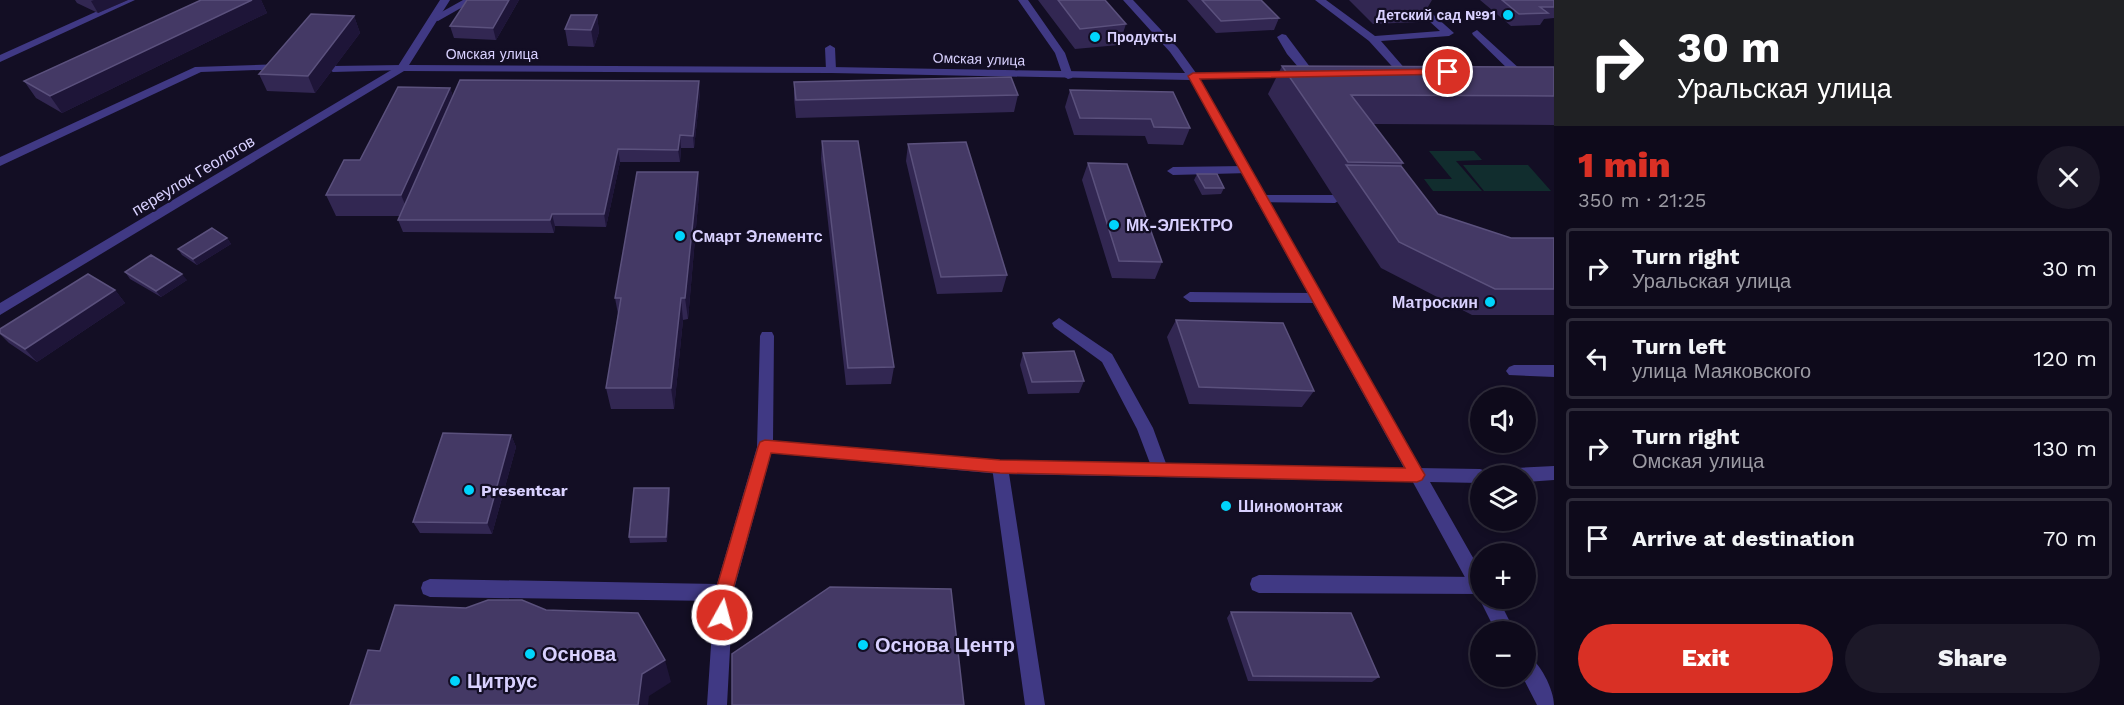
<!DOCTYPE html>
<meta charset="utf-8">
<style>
body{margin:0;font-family:"Work Sans",sans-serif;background:#1c1828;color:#f1f3f6;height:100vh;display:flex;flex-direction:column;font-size:22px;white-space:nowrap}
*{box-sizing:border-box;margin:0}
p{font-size:20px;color:#9b9aa3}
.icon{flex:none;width:33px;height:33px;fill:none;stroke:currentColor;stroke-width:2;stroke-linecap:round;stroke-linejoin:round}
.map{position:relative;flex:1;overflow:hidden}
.side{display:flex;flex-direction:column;background:#0e0a1b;width:570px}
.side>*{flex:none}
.hud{background:#202124;color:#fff;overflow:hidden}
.controls{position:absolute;left:1470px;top:387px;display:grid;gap:12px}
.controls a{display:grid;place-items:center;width:66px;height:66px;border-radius:50%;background:#0e0a1b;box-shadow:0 3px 9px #0003,0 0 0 2px #2e2b3a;font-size:30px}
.pin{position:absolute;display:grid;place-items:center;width:51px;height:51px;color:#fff;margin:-26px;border:3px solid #fff;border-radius:50%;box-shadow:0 2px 6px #0007}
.me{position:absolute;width:66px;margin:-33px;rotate:7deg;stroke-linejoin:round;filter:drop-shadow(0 0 4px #0008)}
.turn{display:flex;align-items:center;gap:21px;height:126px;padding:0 24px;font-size:27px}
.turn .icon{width:78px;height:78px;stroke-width:2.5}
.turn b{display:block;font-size:42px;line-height:51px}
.round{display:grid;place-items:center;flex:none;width:63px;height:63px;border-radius:32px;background:#1c1828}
.overview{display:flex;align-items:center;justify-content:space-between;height:102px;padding:0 24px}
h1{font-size:36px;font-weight:800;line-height:45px;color:#d93025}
.cta{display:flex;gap:12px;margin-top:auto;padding:12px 24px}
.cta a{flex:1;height:69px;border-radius:36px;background:#d93025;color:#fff;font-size:24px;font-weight:800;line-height:69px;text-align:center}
.cta a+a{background:#1c1828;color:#f1f3f6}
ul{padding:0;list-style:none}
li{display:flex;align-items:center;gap:18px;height:81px;margin:0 12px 9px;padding:0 12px;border:3px solid #2e2b3a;border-radius:6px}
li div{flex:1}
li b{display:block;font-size:22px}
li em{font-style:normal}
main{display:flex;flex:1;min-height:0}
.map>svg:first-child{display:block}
</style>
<main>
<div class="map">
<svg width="1554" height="705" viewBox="0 0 1554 705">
<rect width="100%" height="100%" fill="#130e24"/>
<path fill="#112d2e" d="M1429,151H1474L1482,160L1456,161L1482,191H1433L1424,179H1452Z
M1463,165H1528L1551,191H1484Z"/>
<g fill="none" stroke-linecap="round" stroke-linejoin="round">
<path fill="#403984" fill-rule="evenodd" d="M122,0H135L0,62V55Z
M463,0H475L438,21L429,19Z
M1018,0H1028L1065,53L1073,76L1072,78L1068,79L1063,76L1055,53Z
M1315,0H1326L1375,36L1440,31L1406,0H1417L1454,33L1449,36L1381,41L1407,71L1402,74L1398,73L1369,41Z
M1477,30L1521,70V74H1513L1473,35L1472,33Z
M1282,34L1286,35L1313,71V75H1305L1287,54L1277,37Z
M830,45L835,48L836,70L831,73L826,70L825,48Z
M284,64L289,67L288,69L201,72L0,166V157L195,67Z
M402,65L406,66V70L333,72L328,69L333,66Z
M1245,166L1249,167L1251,170L1249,173L1173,175L1167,171L1173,167Z
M1261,195H1335L1341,199L1335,203L1257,202L1255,199Z
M1190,292L1317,293L1324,298L1317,303L1190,302L1183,297Z
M1059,318L1112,354L1153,428L1168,469L1166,474L1160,476L1154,474L1137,429L1102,362L1054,327L1052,323Z
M1514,365H1554V377L1509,375L1506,371L1509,367Z
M765,440L771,442L773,447L733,593L727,705H707L714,601L430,597L423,594L421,588L423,582L430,579L717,584L757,447L759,442Z
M1000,460L1006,462L1008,467L1045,705H1025L992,467L994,462Z
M1259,575L1480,577V594L1259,593L1252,590L1250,584L1252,578Z"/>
<path fill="#403984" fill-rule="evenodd" d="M440,0H450L409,65L831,67L1185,73L1170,52L1123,0H1133L1178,48L1196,73L1303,71V75L1299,76L1200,79L1425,475L1423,480L1417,482L1000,474L759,452L757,447L760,336L762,332H772L774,336L773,441L1000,460L1404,468L1190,80L831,73L404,71L0,315V303L398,66Z"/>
<path fill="#403984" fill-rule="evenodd" d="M1554,466V480L1526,482V476H1480V483L1430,482L1480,570V598H1498L1515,632H1496L1479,598L1480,594L1473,592L1409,475L1411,470L1417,468L1480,469L1486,471L1488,475L1490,471L1496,469Z
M1526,655C1540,661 1554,690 1554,705H1537L1522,676H1526Z"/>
</g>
<path fill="#322752" d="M75,0H128L98,13L77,3Z
M201,0H261L267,13L62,113L36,98L24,81Z
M467,0H519L496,40L454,38L450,26Z
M1038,0H1105L1126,24L1119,45L1075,49Z
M1187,0H1261L1279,18L1274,30L1216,33Z
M1349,0H1432L1419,22L1373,24Z
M1480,0H1554V18L1544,19L1540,25L1511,26Z
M597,15L599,32L594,47L568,46L565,29Z
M354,16L360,33L315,93L267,91L259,74Z
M1282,66L1554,67V125L1373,124L1403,163L1401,166L1438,214L1511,238H1554V315H1472L1381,268L1330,191L1268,94Z
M794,82L1018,95L1014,112L796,118L794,99Z
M450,88L453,97L700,93L694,148H681L680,162H620L606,227L555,226L554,233L403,232L398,220L400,216H336L326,195Z
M1070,90L1190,128L1183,145L1148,144L1145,136L1074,135L1065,107Z
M822,141L894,367L891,384L846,385L821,159Z
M908,144L1007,275L1002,292L937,294L906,161Z
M1088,163L1162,262L1155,279L1112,278L1082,180Z
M698,172L699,193L688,319L683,320L674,409H611L606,388L618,314L615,298Z
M1197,174L1224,188L1221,194L1202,195L1194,180Z
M227,238L231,244L197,265L182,255L178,249Z
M125,272L187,280L161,297L130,279Z
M115,290L125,303L37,362L9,343L0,334V329Z
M1176,320L1314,391L1302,407L1189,404L1167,337Z
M1023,353L1084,381L1079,393L1028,394L1020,365Z
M511,435L516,447L492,534L420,533L413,522Z
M670,493L667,542L630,543L629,537Z
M1231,612L1379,677L1372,682L1248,681L1227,618Z"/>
<path fill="#1e1538" d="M94,0H128L98,13L91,1Z
M252,0H261L267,13L62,113L50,96Z
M509,0H519L496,40L493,28Z
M597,15L599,32L594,47L591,30Z
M354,16L360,33L315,93L308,76Z
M699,81L700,93L694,148L693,136Z
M450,88L457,109L410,216L401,195Z
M680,135L681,148L680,162L678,150Z
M618,149L620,162L606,227L604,214Z
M698,172L699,193L688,319L685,298Z
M552,214L555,226L554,233L550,220Z
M227,238L231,244L197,265L193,259Z
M182,274L187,280L161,297L156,291Z
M115,290L125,303L37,362L25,349Z
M681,298L683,320L674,409L671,388Z
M511,435L516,447L492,534L487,523Z
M669,488L670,493L667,542L666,537Z
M665,660L671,682L649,696L648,705H638L642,674Z"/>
<path fill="#443965" stroke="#5b517d" stroke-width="1.5" d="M201,0H252L50,96L24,81Z
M467,0H509L493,28L450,26Z
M1058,0H1105L1126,24L1080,29Z
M1202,0H1261L1279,18L1221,21Z
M1502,0H1554V7H1540L1548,13L1519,14Z
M311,14L354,16L308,76L259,74Z
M571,15H597L591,30L565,29Z
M1282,66L1554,67V96L1351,95L1403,163L1348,162Z
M1011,77L1018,95L796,100L794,82Z
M460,80L699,81L693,136L680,135L678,150L618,149L604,214H552L550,220H398Z
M398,87L450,88L401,195H326L344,160H360Z
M1070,90L1173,92L1190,128L1154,127L1151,119L1080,118Z
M822,141H858L894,367L848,368Z
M966,142L1007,275L941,277L908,144Z
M1088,163L1127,164L1162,262L1119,261Z
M1346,165L1401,166L1438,214L1511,238H1554V289H1495L1399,242Z
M637,172H698L685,298H681L671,388H606L621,298H615Z
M1197,174H1217L1224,188H1205Z
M212,228L227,238L193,259L178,249Z
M151,255L182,274L156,291L125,272Z
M88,274L115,290L25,349L0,333V329Z
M1176,320L1283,323L1314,391L1199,387Z
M1074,351L1084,381L1032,382L1023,353Z
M443,433L511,435L487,523L413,522Z
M634,488H669L666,537H629Z
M830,587L951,589L964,705H732V654Z
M488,600H522L546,610L638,613L665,660L642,674L638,705H350L368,650L380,651L395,605L466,608Z
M1231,612L1351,613L1379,677L1253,676Z"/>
<path fill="#d93025" stroke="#8d1f18" stroke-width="1.5" d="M1448,69L1453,72L1452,74L1200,79L1422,470L1425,475L1422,480L1417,482L1000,473L771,453L732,593L728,621L722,623L716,621L714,615L715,593L758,447L760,442L765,440L1000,460L1405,468L1188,76L1193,73Z"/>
<g fill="#00d4fc" stroke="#130e24" stroke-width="2">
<circle cx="1508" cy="15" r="6"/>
<circle cx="1095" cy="37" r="6"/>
<circle cx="1114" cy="225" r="6"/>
<circle cx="680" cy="236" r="6"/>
<circle cx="1490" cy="302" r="6"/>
<circle cx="469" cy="490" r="6"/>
<circle cx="1226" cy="506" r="6"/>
<circle cx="863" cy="645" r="6"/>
<circle cx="530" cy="654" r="6"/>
<circle cx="455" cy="681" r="6"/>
</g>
<g text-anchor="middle" stroke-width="4.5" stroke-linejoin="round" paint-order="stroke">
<g font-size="14" font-weight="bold" fill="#d9d1ff" stroke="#130e24" text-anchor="end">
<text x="1496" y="20">Детский сад №91</text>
<text x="1107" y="42" text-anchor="start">Продукты</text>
</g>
<g font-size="14" fill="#d9d1ff" stroke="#130e24">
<text x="492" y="59">Омская улица</text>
<text transform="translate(979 59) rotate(2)" y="5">Омская улица</text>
</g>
<g font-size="16" fill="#d9d1ff" stroke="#130e24">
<text transform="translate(193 175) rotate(-31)" y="6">переулок Геологов</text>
</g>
<g font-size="16" font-weight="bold" fill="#d9d1ff" stroke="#130e24" text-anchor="start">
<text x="1126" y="231">МК-ЭЛЕКТРО</text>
<text x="692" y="242">Смарт Элементс</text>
<text x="1478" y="308" text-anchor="end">Матроскин</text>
<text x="481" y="496">Presentcar</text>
<text x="1238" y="512">Шиномонтаж</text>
</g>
<g font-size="20" font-weight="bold" fill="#d9d1ff" stroke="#130e24" text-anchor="start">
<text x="875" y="652">Основа Центр</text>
<text x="542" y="661">Основа</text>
<text x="467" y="688">Цитрус</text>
</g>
</g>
</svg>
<div class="controls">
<a><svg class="icon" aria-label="sound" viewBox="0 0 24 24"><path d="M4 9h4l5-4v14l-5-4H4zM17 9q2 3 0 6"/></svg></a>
<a><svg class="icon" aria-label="layers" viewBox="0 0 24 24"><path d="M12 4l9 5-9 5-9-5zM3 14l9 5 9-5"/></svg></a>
<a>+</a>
<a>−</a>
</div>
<div class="pin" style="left:1448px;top:72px;background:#d93025"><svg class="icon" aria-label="arrive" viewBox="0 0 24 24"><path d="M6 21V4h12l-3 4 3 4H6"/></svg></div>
<svg class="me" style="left:722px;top:615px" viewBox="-20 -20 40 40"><circle r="17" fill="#d93025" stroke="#fff" stroke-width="3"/><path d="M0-11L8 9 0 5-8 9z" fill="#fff"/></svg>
</div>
<section class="side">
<div class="hud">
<div class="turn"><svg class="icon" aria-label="right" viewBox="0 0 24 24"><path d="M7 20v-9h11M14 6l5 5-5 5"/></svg><div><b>30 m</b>Уральская улица</div></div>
</div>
<div class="overview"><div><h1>1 min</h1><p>350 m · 21:25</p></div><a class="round"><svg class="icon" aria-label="close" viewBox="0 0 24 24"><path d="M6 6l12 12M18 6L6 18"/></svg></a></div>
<ul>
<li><svg class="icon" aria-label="right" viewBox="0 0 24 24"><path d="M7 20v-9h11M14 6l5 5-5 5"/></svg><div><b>Turn right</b><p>Уральская улица</p></div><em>30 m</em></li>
<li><svg class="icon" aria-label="left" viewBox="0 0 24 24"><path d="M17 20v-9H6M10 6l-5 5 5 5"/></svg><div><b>Turn left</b><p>улица Маяковского</p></div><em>120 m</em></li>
<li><svg class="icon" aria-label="right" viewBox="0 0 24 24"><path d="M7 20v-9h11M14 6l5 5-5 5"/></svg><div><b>Turn right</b><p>Омская улица</p></div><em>130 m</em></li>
<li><svg class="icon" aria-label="arrive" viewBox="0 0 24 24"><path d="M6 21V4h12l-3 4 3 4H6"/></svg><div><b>Arrive at destination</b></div><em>70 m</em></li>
</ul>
<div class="cta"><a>Exit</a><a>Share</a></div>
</section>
</main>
